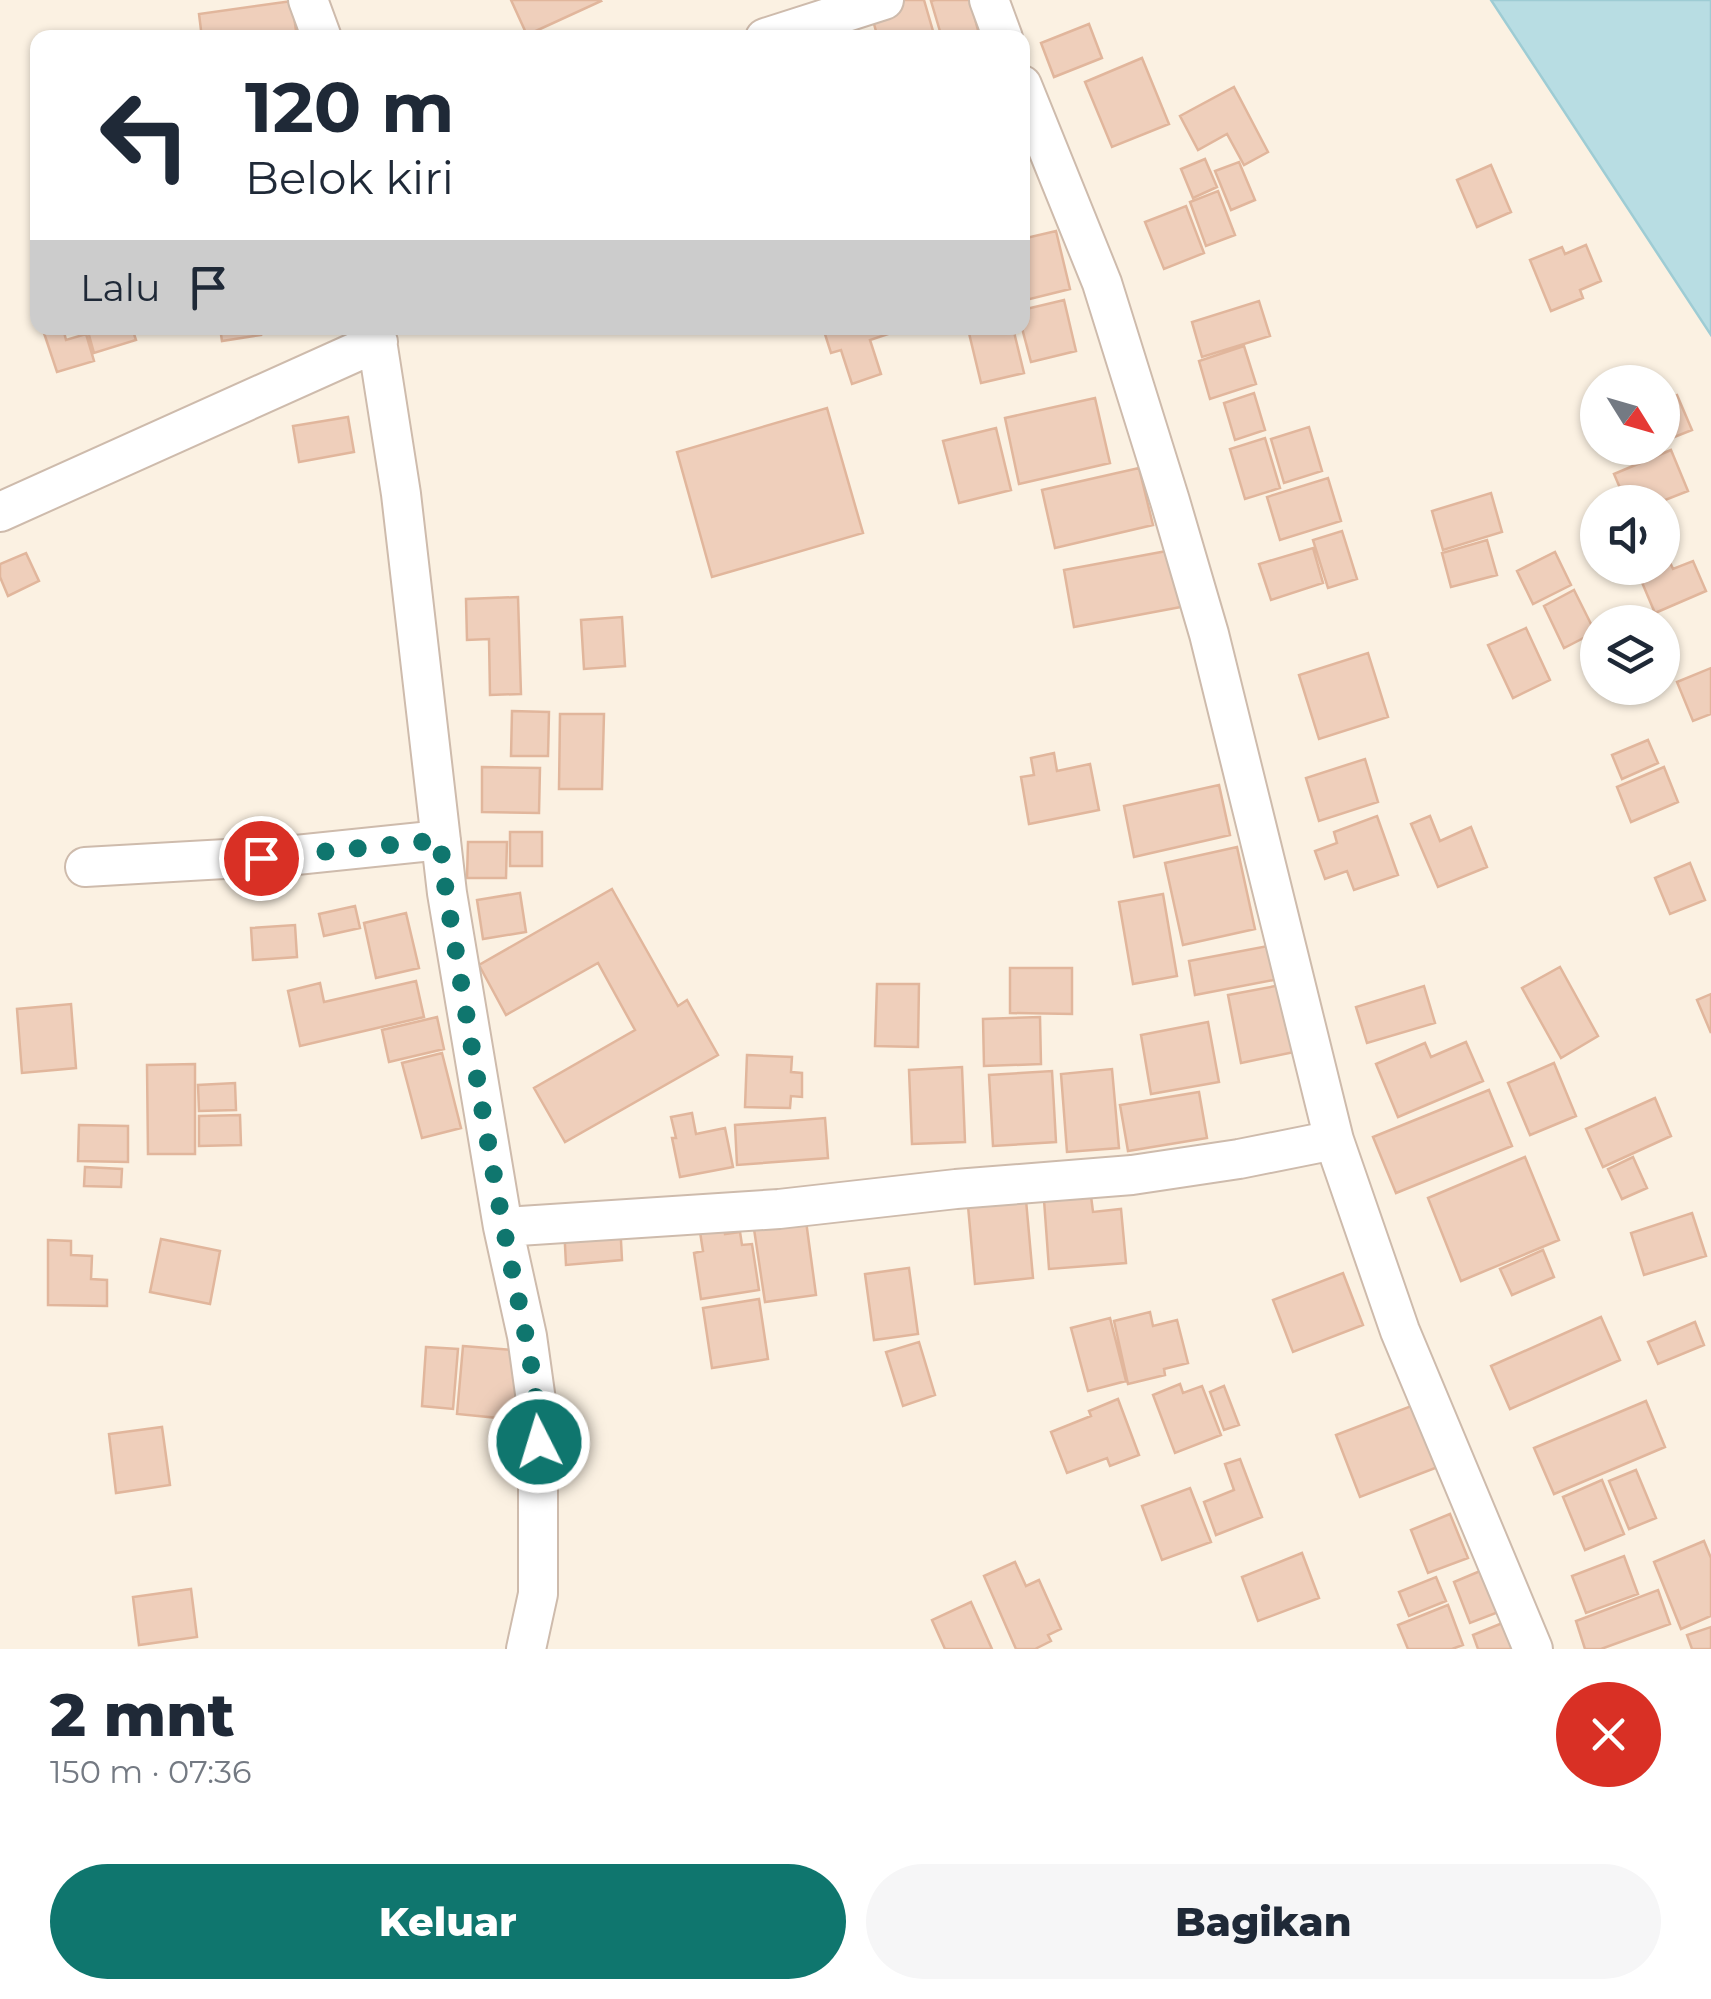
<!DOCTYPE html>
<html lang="id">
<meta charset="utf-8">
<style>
body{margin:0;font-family:Montserrat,sans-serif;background:#f6f6f7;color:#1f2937;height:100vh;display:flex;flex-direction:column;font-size:38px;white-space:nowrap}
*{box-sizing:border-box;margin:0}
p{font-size:32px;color:#747a83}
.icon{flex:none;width:55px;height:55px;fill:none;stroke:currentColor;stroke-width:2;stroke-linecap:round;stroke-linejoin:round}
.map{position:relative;height:1649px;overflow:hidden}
.sheet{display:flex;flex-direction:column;background:#fff;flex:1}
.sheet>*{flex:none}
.guide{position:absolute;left:30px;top:30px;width:1000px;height:305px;border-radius:20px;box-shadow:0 2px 8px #0004;background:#fff;color:#1f2937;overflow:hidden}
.needle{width:65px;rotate:127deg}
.tools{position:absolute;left:1580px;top:365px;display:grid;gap:20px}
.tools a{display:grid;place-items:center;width:100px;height:100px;border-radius:50%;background:#fff;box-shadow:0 2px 8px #0004;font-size:50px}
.pin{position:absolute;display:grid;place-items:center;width:85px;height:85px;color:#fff;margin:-42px;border:5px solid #fff;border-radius:50%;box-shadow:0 2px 10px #0007}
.me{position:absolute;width:110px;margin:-55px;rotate:355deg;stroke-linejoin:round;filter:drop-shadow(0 0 8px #0008)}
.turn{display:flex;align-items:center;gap:35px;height:210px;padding:0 50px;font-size:45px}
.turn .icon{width:130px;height:130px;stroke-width:2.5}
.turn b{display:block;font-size:70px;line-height:85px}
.then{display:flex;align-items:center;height:95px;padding:0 50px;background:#0003;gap:20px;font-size:38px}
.round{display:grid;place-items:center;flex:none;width:105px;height:105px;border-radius:52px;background:#f6f6f7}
.overview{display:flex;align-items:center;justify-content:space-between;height:170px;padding:0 50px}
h1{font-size:60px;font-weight:800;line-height:75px}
.button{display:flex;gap:20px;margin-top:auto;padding:20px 50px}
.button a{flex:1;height:115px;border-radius:60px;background:#0f766e;color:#fff;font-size:40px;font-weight:800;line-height:115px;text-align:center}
.button a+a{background:#f6f6f7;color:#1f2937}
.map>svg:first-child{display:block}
</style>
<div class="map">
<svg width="1711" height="1649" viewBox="0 0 1711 1649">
<rect width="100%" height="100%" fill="#fbf1e2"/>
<path fill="#b8dde3" stroke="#9eccd4" stroke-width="2.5" d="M1491,0H1711V335Z"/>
<path fill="#efcfbb" stroke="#e1b69c" stroke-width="2.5" d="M511,0H600L601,1L527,35Z
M903,0H924L935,38H878L870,10Z
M935,0H970L980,38H942L931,1Z
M292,1L297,38H202L199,14Z
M1089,24L1102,58L1054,77L1041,43Z
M1142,58L1169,124L1112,147L1085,82Z
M1234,87L1268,152L1244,165L1227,134L1198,150L1180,116Z
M1205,159L1217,187L1193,198L1181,169Z
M1239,162L1255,200L1231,210L1215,171Z
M1491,165L1511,212L1477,227L1457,180Z
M1218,191L1235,235L1206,246L1190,202Z
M1186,206L1204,253L1164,269L1145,222Z
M1056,231L1070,289L1022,301V239Z
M1586,245L1601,281L1580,290L1583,298L1551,311L1530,260L1562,247L1565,254Z
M1064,300L1076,351L1031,362L1022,328V310Z
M1259,301L1270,336L1202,357L1192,322Z
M63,328L66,340L86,334L94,361L57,372L44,333Z
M87,328H142L143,332L134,334L136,340L94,353Z
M220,328H260L261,335L222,341Z
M823,328H899L900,330L870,340L881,374L852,384L841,350L831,353Z
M976,328H1013L1024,373L981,383L968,329Z
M1244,346L1256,384L1210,399L1199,361Z
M1254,393L1265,430L1235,440L1224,403Z
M1677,395L1692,430L1662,442V401Z
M1095,398L1110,463L1019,484L1005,418Z
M827,408L863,533L712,577L677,452Z
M348,417L354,452L299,462L293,426Z
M1309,427L1322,471L1284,483L1271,439Z
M996,428L1011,490L959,503L943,441Z
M1265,438L1280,488L1245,499L1230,449Z
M1671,450L1688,491L1660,502H1626L1614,474Z
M1139,468L1153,525L1055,548L1042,490Z
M1328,478L1341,521L1280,540L1267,497Z
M1491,493L1502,532L1443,550L1432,511Z
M1342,531L1357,579L1328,588L1313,540Z
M1487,540L1497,575L1451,587L1442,553Z
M1313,548L1323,583L1271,600L1259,564Z
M1172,550L1181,607L1074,627L1064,570Z
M1555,552L1571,585L1533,604L1517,571Z
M26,553L39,581L8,596L0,577V564Z
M1669,560L1673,569L1693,561L1706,591L1655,613L1638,573L1651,568H1662V563Z
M1574,590L1595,632L1564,648L1544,606Z
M518,597L521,694L490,695L489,639L467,640L466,599Z
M622,617L625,666L584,669L581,620Z
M1526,628L1550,680L1513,698L1488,645Z
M1368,653L1388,717L1319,739L1299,675Z
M1711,668V714L1693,721L1677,682Z
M512,711L549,712L548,756H511Z
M560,714H604L602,789H559Z
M1648,740L1658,763L1622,779L1612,755Z
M1054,753L1057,771L1090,764L1099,810L1029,824L1021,777L1034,775L1031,758Z
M1365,759L1378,802L1319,821L1306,778Z
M482,767L540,768L539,813L482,812Z
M1664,767L1678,802L1631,822L1617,787Z
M1219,785L1230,835L1134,857L1124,806Z
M1377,816L1398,875L1354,890L1347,871L1325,879L1315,851L1337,843L1334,832Z
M1430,816L1440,841L1471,827L1487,867L1438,887L1411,824Z
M510,832H542V866H510Z
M468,842H507L506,878H467Z
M287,846L292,880L236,889L231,855Z
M1237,847L1255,929L1183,945L1165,863Z
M1690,863L1705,900L1670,914L1655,878Z
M612,889L678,1006L687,1000L718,1055L565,1142L534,1088L635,1030L598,963L506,1015L479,965Z
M520,893L526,932L483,939L477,900Z
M1163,894L1177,976L1133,984L1119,902Z
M355,906L360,928L324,936L319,914Z
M406,913L419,968L376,978L364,923Z
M295,925L297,957L253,960L251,928Z
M1273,945L1279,979L1195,995L1189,961Z
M1560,967L1598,1036L1561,1058L1522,988Z
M1010,968H1072V1014L1010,1013Z
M416,981L424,1017L300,1046L288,991L320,983L324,1002Z
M877,984H919L918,1047L875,1046Z
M1286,984L1299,1051L1241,1063L1228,995Z
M1424,986L1435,1023L1367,1043L1356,1007Z
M1711,994V1033L1697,1000Z
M71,1004L76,1068L22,1073L17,1009Z
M437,1017L444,1049L389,1062L382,1030Z
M1040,1017L1041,1064L984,1066L983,1019Z
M1208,1022L1219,1082L1151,1094L1141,1035Z
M1466,1042L1483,1081L1398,1117L1376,1064L1425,1043L1431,1057Z
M442,1053L461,1128L422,1138L402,1063Z
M747,1055L792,1057L791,1072L802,1073V1097L791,1096L790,1108L745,1107Z
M1554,1063L1576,1116L1530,1135L1508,1083Z
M195,1064V1154H148L147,1065Z
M962,1067L965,1142L912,1144L909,1070Z
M1112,1069L1119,1148L1067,1152L1061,1074Z
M1052,1071L1056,1142L993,1146L989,1075Z
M235,1083L236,1110L199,1111L198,1085Z
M1489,1090L1512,1146L1396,1193L1373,1137Z
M1199,1092L1207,1138L1128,1151L1120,1105Z
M1655,1098L1671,1136L1603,1167L1586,1129Z
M692,1113L696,1134L725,1128L733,1167L680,1177L672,1138H676L671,1117Z
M240,1115L241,1145L199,1146V1116Z
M825,1118L828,1158L737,1165L735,1125Z
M79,1125L128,1126V1162L78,1161Z
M1525,1157L1559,1240L1461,1281L1428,1198Z
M1633,1157L1647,1188L1622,1199L1608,1169Z
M85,1167L122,1169L121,1187L84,1186Z
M1091,1196L1093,1212L1121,1209L1126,1263L1049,1269L1044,1200Z
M1026,1200L1033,1278L975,1284L968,1206Z
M1692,1213L1706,1256L1644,1275L1631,1233Z
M722,1216L725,1234L740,1232L742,1245L752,1244L759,1290L701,1299L694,1253L703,1251L698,1219Z
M806,1221L816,1295L765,1302L754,1229Z
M620,1222L622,1260L566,1265L564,1226Z
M161,1239L220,1251L210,1304L150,1292Z
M48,1240L71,1241V1255L92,1256L91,1279L107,1280V1306L48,1305Z
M1543,1250L1554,1277L1512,1295L1500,1269Z
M909,1268L918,1334L874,1340L865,1274Z
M1343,1273L1363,1325L1293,1352L1273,1300Z
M759,1299L768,1359L712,1368L703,1308Z
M1150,1312L1153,1326L1177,1320L1188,1363L1164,1369L1165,1375L1128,1384L1114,1321Z
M1601,1317L1620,1360L1510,1409L1491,1366Z
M1110,1318L1126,1381L1088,1391L1071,1328Z
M1695,1322L1704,1345L1658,1364L1648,1342Z
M919,1342L935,1395L903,1406L886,1352Z
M463,1346L525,1351L519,1420L457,1414Z
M426,1347L458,1349L453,1409L422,1406Z
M1180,1384L1183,1393L1202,1386L1221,1435L1175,1453L1153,1395Z
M1224,1386L1239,1425L1224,1430L1210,1392Z
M1118,1399L1139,1455L1110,1466L1107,1458L1067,1473L1051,1432L1091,1416L1089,1411Z
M1646,1401L1665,1447L1554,1494L1534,1448Z
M1419,1403L1443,1465L1360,1497L1336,1435Z
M162,1427L170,1485L116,1493L109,1434Z
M1240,1459L1262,1517L1216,1535L1204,1502L1234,1490L1225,1464Z
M1636,1470L1656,1518L1629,1529L1609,1481Z
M1602,1480L1624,1534L1585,1550L1563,1497Z
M1190,1488L1211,1542L1162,1560L1142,1506Z
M1450,1514L1468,1558L1428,1573L1411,1530Z
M1704,1541L1711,1558V1616L1681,1629L1654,1562Z
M1302,1553L1319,1598L1258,1621L1242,1577Z
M1624,1556L1638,1594L1586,1613L1572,1576Z
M1015,1562L1026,1586L1039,1580L1061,1629L1048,1635L1051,1641L1035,1649H1016L984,1576Z
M1485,1569L1501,1611L1470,1623L1454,1582Z
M1436,1577L1446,1601L1409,1616L1399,1592Z
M191,1589L197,1637L139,1645L133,1597Z
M1658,1590L1670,1624L1601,1649H1585L1576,1621Z
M971,1602L992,1649H945L932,1620Z
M1448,1605L1463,1645L1452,1649H1408L1398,1625Z
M1505,1622L1516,1649H1478L1473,1635Z
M1711,1627V1649H1692L1687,1635Z"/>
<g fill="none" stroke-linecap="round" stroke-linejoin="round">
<g stroke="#cebbac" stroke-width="42">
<path id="minor" d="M308,0L322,38
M989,0L1003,38
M765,38L884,0
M1022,85L1102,283L1170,501L1209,634L1334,1140L1400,1331L1533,1649
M375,328L401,494L447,893L503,1227L779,1209L956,1189L1132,1175L1239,1159L1334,1140
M0,512L378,342
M85,867L296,855L441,840
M503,1227L527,1336L538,1415V1594L526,1649"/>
</g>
<use href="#minor" stroke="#fff" stroke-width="38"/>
</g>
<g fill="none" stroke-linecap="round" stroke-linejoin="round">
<path stroke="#0f766e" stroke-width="18" stroke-dasharray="0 32.4" d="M261,858L440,840L446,893C465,1004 482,1114 503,1224C516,1297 537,1368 539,1442"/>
</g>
</svg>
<div class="tools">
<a><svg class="needle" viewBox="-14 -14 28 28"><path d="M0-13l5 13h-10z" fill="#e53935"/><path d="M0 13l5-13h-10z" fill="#747a83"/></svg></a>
<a><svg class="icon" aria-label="sound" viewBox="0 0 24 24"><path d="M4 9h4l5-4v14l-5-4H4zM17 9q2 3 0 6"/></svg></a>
<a><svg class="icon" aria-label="layers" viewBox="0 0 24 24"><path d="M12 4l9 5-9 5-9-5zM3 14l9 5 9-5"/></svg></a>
</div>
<div class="pin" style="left:261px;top:858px;background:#d93025"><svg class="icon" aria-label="arrive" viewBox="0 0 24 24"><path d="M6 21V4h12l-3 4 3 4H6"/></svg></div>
<svg class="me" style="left:539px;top:1442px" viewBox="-20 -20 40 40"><circle r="17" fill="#0f766e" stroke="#fff" stroke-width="3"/><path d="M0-11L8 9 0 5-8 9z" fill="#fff"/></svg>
<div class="guide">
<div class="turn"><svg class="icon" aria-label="left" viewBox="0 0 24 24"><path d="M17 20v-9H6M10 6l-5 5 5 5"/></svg><div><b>120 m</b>Belok kiri</div></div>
<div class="then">Lalu<svg class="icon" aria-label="arrive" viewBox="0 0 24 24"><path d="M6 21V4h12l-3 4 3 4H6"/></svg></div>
</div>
</div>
<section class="sheet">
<div class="overview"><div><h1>2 mnt</h1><p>150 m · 07:36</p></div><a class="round" style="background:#d93025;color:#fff"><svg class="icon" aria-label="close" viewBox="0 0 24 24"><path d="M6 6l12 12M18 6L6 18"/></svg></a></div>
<div class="button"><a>Keluar</a><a>Bagikan</a></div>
</section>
